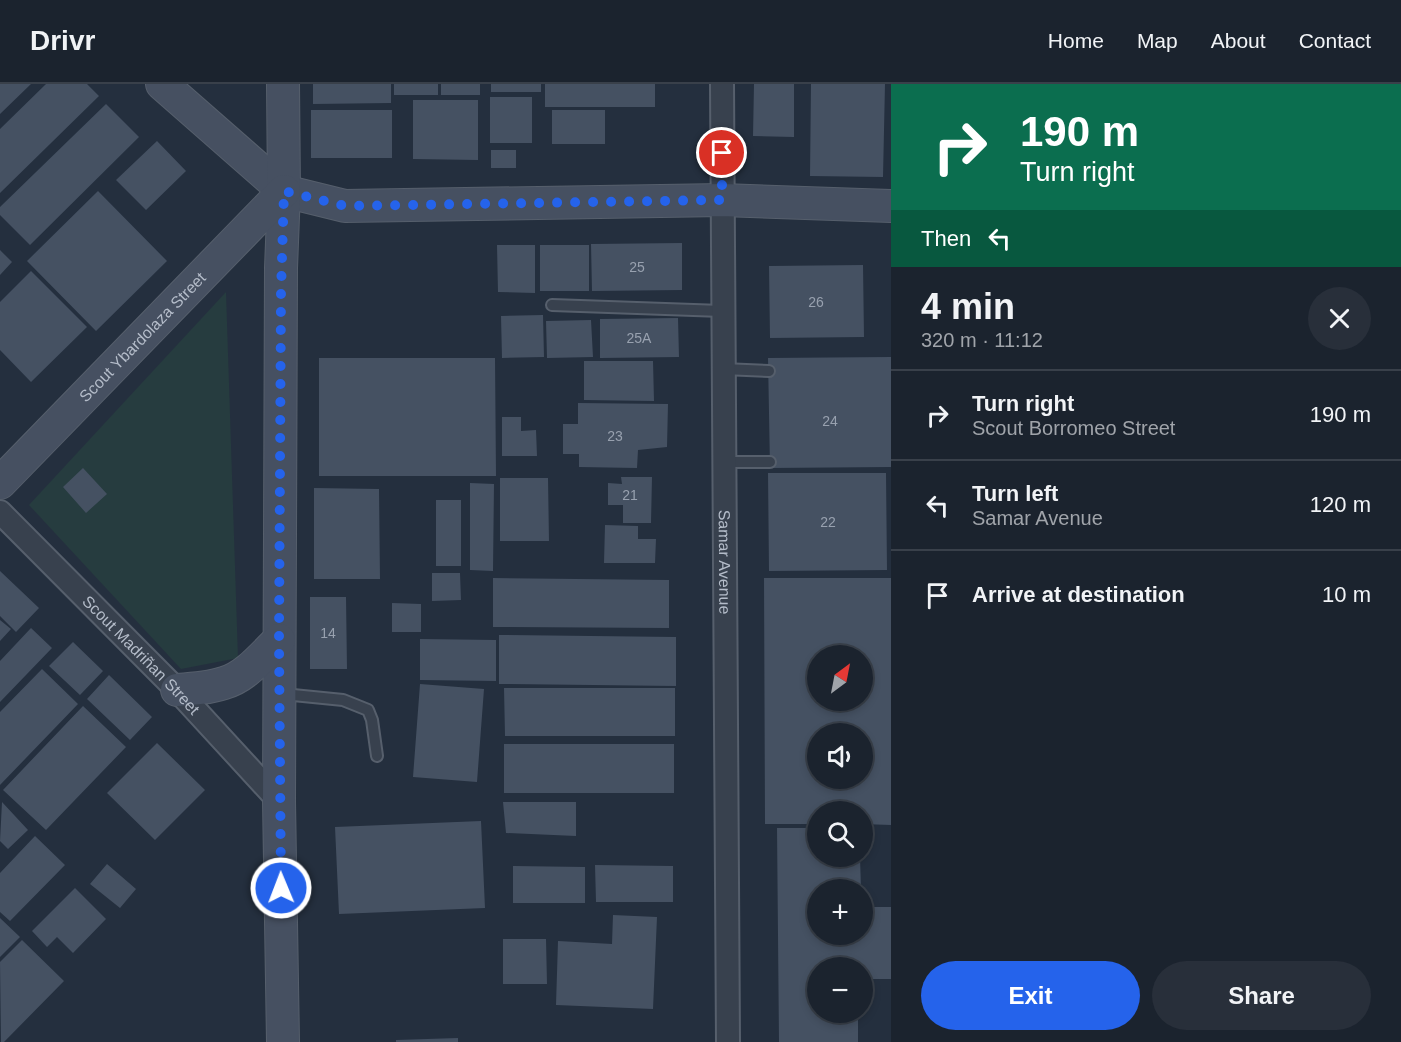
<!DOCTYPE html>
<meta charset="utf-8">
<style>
body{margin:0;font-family:Helvetica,sans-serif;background:#282f3a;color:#f1f3f6;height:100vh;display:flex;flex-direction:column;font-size:22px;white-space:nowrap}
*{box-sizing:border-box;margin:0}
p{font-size:20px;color:#a0a4aa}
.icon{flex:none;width:33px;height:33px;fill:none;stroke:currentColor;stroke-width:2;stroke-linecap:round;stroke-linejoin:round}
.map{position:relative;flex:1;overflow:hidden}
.panel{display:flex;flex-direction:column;background:#1b232e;width:510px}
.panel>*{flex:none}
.guide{background:#0b6e4f;color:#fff;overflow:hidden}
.needle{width:39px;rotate:32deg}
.buttons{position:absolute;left:807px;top:561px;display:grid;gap:12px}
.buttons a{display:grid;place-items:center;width:66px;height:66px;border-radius:50%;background:#1b232e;box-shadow:0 3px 9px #0003,0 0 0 2px #39404a;font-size:30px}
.pin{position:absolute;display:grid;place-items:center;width:51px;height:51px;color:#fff;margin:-26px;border:3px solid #fff;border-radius:50%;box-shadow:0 2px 6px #0007}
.me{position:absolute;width:66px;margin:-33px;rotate:359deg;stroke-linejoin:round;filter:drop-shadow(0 0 4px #0008)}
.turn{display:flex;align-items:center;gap:21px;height:126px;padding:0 30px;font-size:27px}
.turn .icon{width:78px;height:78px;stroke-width:2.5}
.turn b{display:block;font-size:42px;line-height:51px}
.then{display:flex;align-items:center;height:57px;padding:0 30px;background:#0003;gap:12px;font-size:22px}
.round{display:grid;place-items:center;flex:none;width:63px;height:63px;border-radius:32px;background:#282f3a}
.headline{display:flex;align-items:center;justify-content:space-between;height:102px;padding:0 30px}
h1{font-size:36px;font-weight:600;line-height:45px}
.primary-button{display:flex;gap:12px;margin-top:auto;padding:12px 30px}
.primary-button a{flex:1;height:69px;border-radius:36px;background:#2563eb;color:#fff;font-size:24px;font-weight:600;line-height:69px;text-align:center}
.primary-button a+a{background:#282f3a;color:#f1f3f6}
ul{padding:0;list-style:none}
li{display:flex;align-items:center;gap:18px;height:90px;padding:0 30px;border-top:2px solid #39404a}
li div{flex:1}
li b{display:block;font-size:22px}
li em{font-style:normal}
header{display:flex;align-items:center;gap:36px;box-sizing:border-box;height:84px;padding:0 30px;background:#1b232e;border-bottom:2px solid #39404a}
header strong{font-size:28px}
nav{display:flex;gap:33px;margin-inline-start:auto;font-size:21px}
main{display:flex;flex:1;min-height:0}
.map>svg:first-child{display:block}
</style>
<header>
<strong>Drivr</strong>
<nav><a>Home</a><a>Map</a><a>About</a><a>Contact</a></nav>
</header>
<main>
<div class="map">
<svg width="891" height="958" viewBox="0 0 891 958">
<rect width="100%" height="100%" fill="#242f3e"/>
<path fill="#263c3f" d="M226,208L238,574L181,585L29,421Z"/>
<path fill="#455162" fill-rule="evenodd" d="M0,0H31L0,30Z
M46,0H87L99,12L0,109V45Z
M313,0H391V19L313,20Z
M394,0H438V11H394Z
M441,0H480V11H441Z
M491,0H541V8H491Z
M545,0H655V23H545Z
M754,0H794V53L753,52Z
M811,0H885L883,93L810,92Z
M490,13H532V59H490Z
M413,16H478V76L413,75Z
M106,20L139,53L30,161L0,131V123Z
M311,26H392V74H311Z
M552,26H605V60H552Z
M157,57L186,87L146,126L116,96Z
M491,66H516V84H491Z
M98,107L167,177L96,247L27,177Z
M682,159V206L592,207L591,160Z
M497,161H535V209L498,208Z
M540,161H589V207H540Z
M0,166L12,178L0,191Z
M863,181L864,253L770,254L769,182Z
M31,187L87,243L31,298L0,266V218Z
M543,231L544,273L502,274L501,232Z
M678,234L679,273L600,274V235Z
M591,236L593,273L547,274L546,237Z
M891,273V383L770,384L768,274Z
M319,274H495L496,392H319Z
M584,277H653L654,317L584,316Z
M578,319L668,320L667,363L638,366L637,384L579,383V370H563V340H578Z
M502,333H521V347L536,346L537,372H502Z
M83,384L107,410L86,429L63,403Z
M768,389H886L887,486L769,487Z
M621,393H652L651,439H623V421H608V399L622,400Z
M500,394H548L549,457H500Z
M470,399L494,400L493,487L470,486Z
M314,404L379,405L380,495H314Z
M436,416H461V482H436Z
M605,441L638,442V455H656L655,479H604Z
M0,487L39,524L16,548L0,532Z
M432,489H460L461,516L432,517Z
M493,494L669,496V544L493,543Z
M764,494H891V741L862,740V728H818V740H765ZM818,572H862V616H818ZM818,650H862V694H818Z
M310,513H346L347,585H310Z
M392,519L421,520V548H392Z
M0,536L11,545L0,557Z
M31,544L52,564L0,618V577Z
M499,551L676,553V602L499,600Z
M420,555L496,556V597L420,596Z
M73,558L103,587L80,611L49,582Z
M42,585L78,620L0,701V628Z
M109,591L152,633L130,656L87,615Z
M420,600L484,605L477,698L413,693Z
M504,604H675V652H505Z
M83,622L126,663L46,746L3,706Z
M157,659L205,706L155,756L107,709Z
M504,660H674V709H504Z
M2,718L28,746L8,765L0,757Z
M503,718H576V752L506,749Z
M481,737L485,824L339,830L335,743Z
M777,744H818V772H860L861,806H818V850H862V823H891V895H862V884H818V928H858V958H779Z
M35,752L65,781L10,837L0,828V789Z
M107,780L136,805L120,824L90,800Z
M595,781L673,782V818H596Z
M513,782L585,783V819H513Z
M75,804L106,835L73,869L57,853L47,863L32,847Z
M613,831L657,833L653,925L556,921L558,857L612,860Z
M0,834L20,853L0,873Z
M503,855H546L547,900H503Z
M22,856L64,897L4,958H1L0,878Z
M458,954V958H396V956Z"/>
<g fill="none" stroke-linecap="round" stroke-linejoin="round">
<g stroke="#565f6c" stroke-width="14">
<path id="lane" d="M552,221L722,227
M723,285L769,287
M724,378H770
M283,610L343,616L368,626L372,636L377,672"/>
</g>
<g stroke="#565f6c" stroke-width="26">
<g id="street">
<path id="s1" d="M722,0L728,958"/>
<path id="s2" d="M0,428L177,606L279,717"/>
</g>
</g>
<g stroke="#565f6c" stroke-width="34">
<g id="secondary">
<path d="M162,0L284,107L345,122L722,116L891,122"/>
<path d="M283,0L284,107L281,184L279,717L283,958"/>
<path id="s3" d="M0,399L284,107"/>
<path d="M177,606C193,605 209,604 224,599C246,593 263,571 279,556"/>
</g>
</g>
<use href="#lane" stroke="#38414e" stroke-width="10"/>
<use href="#street" stroke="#38414e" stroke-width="22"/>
<use href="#secondary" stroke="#465061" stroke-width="32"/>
</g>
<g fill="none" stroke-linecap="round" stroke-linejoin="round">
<path stroke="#2563eb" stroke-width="10" stroke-dasharray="0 18" d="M281,804L279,556L281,208L284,107L345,122L722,116V69"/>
</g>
<g text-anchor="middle" stroke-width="4.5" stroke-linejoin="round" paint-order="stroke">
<g font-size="14" fill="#98a1af">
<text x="637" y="188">25</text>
<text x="816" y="223">26</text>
<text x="639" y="259">25A</text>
<text x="830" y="342">24</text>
<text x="615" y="357">23</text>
<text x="630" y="416">21</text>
<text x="828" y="443">22</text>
<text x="328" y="554">14</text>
</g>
<g font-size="16" fill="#b4bcc9" stroke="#1d2633">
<text dy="6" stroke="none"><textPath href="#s3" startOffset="204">Scout Ybardolaza Street</textPath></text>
<text dy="6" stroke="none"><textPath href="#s1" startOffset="478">Samar Avenue</textPath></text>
<text dy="6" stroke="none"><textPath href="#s2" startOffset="201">Scout Madriñan Street</textPath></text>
</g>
</g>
</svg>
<div class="buttons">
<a><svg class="needle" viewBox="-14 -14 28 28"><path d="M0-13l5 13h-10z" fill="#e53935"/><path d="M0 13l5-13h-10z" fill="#a0a4aa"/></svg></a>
<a><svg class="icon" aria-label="sound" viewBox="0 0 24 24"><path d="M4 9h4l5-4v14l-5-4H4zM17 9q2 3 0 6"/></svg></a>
<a><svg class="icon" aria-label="search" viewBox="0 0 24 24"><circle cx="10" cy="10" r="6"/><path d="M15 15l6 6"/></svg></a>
<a>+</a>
<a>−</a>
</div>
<div class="pin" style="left:722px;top:69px;background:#d93025"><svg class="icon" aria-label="arrive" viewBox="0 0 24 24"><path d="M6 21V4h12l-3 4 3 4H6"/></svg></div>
<svg class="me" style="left:281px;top:804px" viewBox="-20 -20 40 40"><circle r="17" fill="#2563eb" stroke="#fff" stroke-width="3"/><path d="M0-11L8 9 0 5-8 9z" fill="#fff"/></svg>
</div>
<section class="panel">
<div class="guide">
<div class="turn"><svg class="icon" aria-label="right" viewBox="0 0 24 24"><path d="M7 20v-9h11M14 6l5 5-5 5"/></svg><div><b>190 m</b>Turn right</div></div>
<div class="then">Then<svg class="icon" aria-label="left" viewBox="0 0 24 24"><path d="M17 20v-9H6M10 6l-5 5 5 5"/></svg></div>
</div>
<div class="headline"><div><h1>4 min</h1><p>320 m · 11:12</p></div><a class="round"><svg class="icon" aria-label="close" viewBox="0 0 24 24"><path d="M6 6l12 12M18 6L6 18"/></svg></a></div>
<ul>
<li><svg class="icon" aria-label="right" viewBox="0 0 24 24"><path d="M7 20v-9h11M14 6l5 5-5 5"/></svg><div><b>Turn right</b><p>Scout Borromeo Street</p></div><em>190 m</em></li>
<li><svg class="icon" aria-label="left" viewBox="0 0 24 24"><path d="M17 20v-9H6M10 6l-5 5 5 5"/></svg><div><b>Turn left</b><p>Samar Avenue</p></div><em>120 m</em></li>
<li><svg class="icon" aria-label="arrive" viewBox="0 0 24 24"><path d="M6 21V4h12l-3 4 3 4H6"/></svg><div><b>Arrive at destination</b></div><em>10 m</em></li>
</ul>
<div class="primary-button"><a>Exit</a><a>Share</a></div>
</section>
</main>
